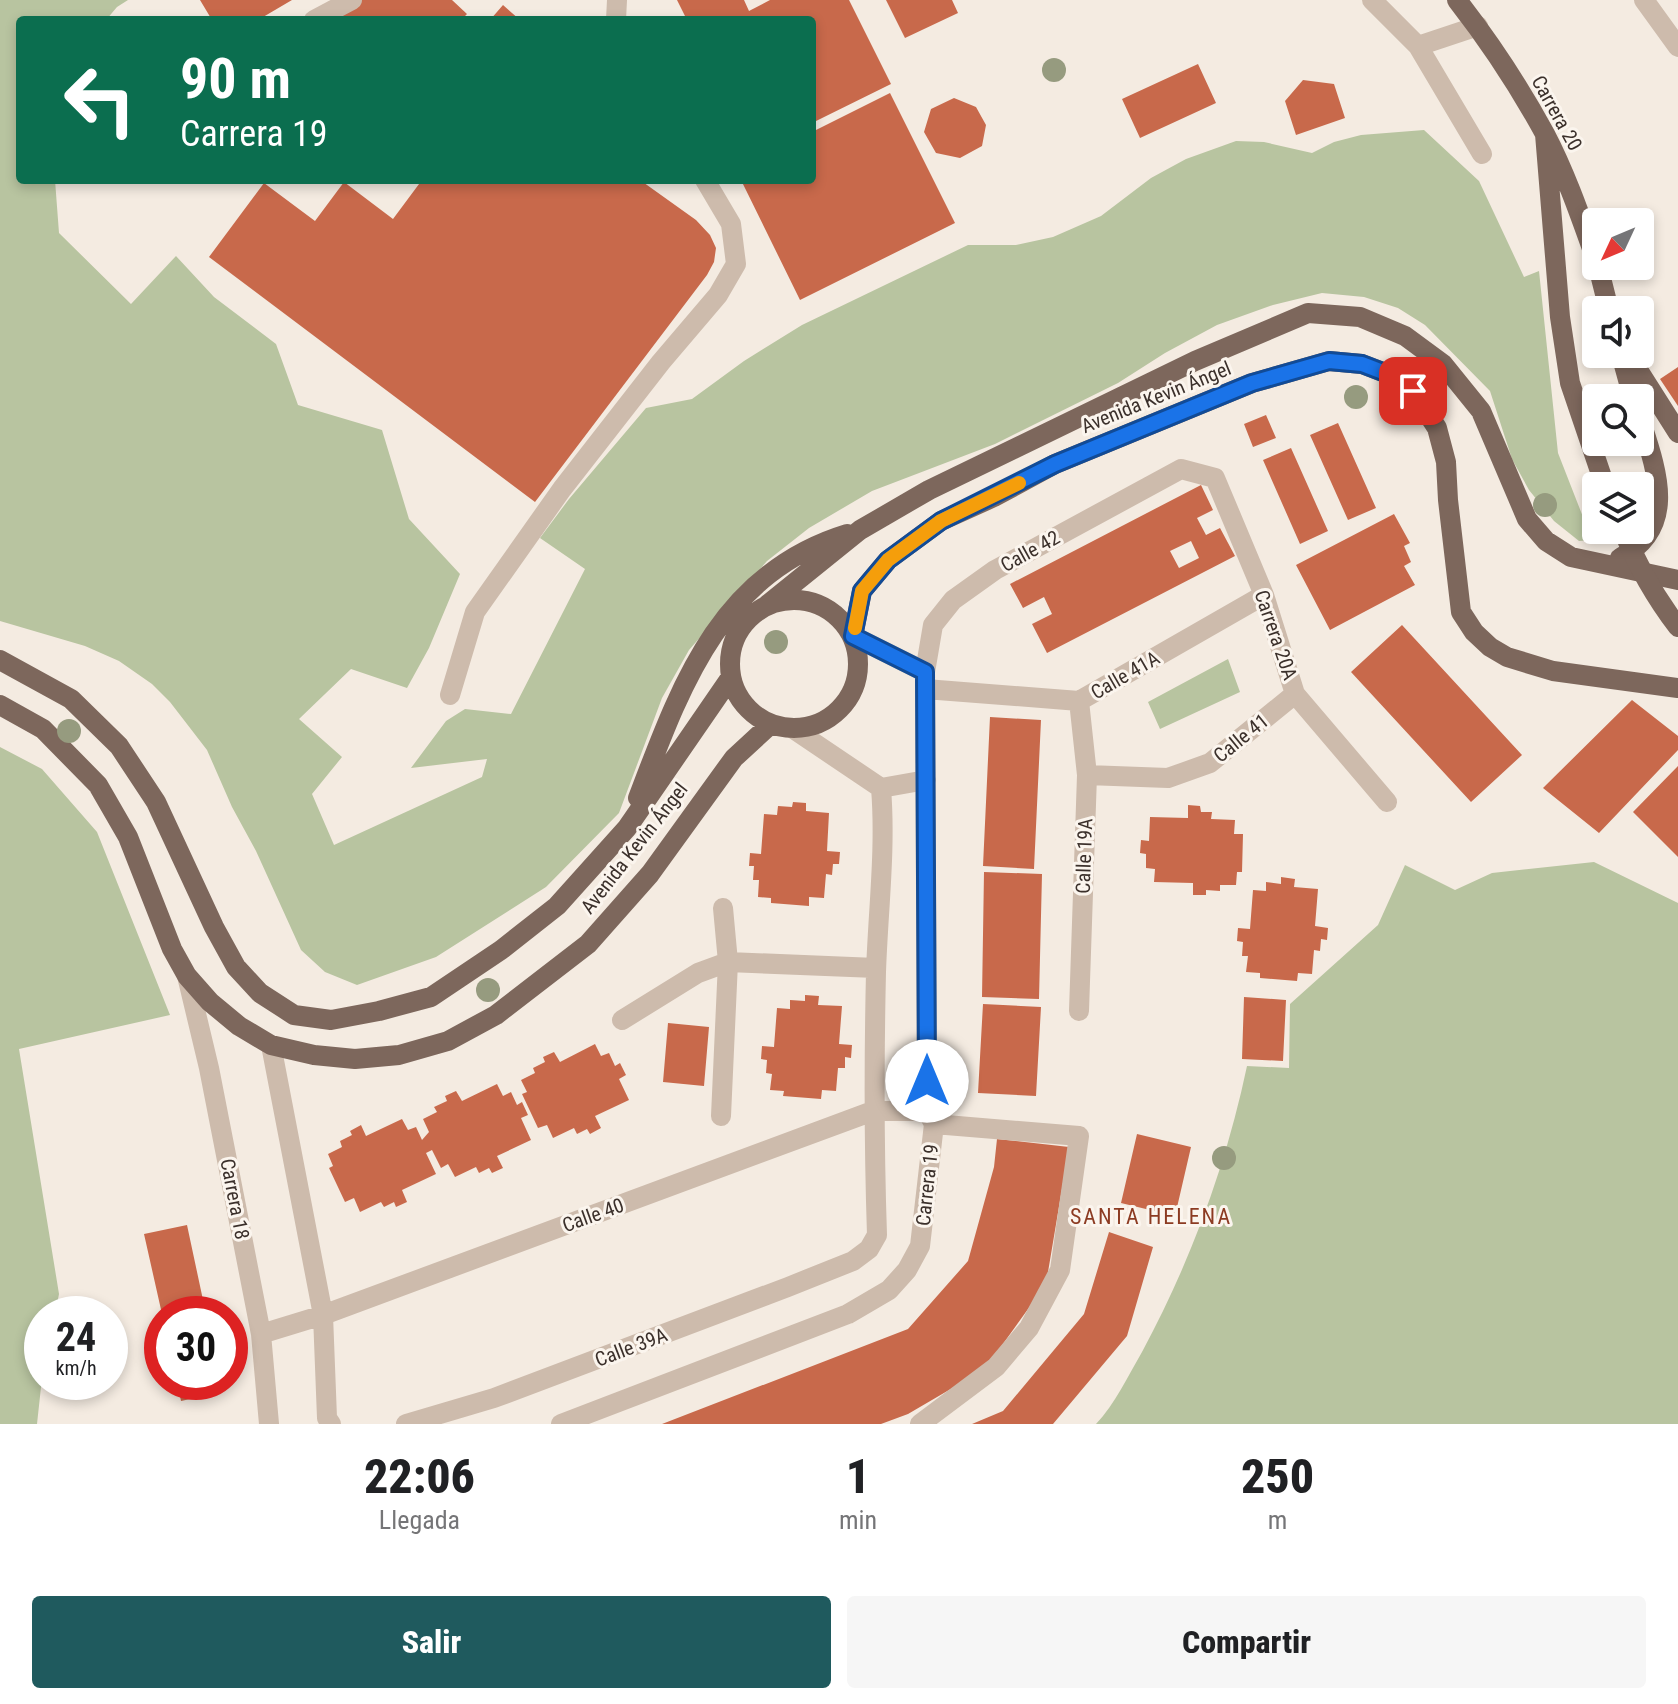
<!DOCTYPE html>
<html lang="es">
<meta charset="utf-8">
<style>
body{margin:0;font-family:"Roboto Condensed",sans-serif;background:#f6f6f6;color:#202124;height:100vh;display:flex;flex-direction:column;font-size:30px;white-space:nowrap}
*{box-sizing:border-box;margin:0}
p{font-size:26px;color:#757577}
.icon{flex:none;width:44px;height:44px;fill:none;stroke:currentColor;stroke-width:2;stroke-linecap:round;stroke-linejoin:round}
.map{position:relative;height:1424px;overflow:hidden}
.panel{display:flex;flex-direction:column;background:#fff;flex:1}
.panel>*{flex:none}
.hud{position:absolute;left:16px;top:16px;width:800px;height:168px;border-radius:8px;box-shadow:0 4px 12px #0003;background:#0b6e4f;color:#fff;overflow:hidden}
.needle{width:52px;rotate:226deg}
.buttons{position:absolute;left:1582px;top:208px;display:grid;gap:16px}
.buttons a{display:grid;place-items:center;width:72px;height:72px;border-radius:8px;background:#fff;box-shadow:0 4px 12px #0003;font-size:40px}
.speed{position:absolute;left:24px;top:1296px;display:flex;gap:16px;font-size:40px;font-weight:700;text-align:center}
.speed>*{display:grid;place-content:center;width:104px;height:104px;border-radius:50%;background:#fff;box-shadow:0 4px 12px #0003;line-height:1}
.speed small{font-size:20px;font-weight:400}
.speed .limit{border:12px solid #d22;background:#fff;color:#111}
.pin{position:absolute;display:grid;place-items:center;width:68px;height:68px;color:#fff;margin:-34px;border-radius:16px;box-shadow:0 4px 12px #0006}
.me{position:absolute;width:88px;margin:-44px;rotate:0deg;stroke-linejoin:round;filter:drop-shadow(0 0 6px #0008)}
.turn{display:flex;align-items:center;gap:28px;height:168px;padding:0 32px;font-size:36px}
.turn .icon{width:104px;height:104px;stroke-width:2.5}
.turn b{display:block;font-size:56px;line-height:68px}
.eta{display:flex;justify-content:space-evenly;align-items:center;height:136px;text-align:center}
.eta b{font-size:48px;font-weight:800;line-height:56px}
.primary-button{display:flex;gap:16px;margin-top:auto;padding:16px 32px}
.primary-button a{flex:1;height:92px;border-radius:8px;background:#1f5a5e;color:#fff;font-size:32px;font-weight:800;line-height:92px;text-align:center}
.primary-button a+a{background:#f6f6f6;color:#202124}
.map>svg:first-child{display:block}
</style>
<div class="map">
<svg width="1678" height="1424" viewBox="0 0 1678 1424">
<rect width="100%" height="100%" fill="#f4ebe1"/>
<path fill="#b8c4a0" d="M0,0H128L117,7L106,20H20V180H55L59,233L131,304L176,256L214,297L276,344L298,405L382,430L409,519L460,574L429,648L407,688L351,669L299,719L342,757L312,794L334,845L482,777L487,759L411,768L446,721L465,709L511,714L585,569L540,538L569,499L646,408L692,399L744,361L802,325L968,245H1016L1053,237L1101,216L1151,178L1186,159L1236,141L1264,142L1312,153L1334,142L1361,135L1424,130L1479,181L1524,277L1539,271L1558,453L1592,540L1579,541L1554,521L1529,490L1512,459L1490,391L1425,325L1398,308L1364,297L1322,293L1273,305L1217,325L1165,353L1118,383L995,444L872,491L809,528L767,561L689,650L662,698L619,813L546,887L436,957L357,985L325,972L301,950L256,851L232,807L207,750L170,702L152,684L119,661L85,646L0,621Z
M1228,659L1240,692L1160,729L1148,702Z
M0,747L42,769L97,832L170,1015L19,1049L59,1294L55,1314H42V1378L37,1424H0Z
M1594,862L1678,903V1424H1096C1115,1404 1128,1376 1142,1352C1190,1263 1226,1166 1247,1066L1289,1068L1290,1004L1378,925L1405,865L1455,890L1492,873Z"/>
<path fill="#c8694b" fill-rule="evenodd" d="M200,0H292L258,20H212Z
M361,0H452L467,14L461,20H325Z
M677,0H744L749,11L770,0H849L891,84L812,123V20H687Z
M886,0H952L958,13L905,38Z
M503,5L520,20H490Z
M1198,64L1216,103L1140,138L1122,99Z
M1303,80L1334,84L1345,118L1296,135L1285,101Z
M890,93L955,223L800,300L741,180H812V132Z
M954,98L976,107L986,125L982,146L960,158L936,153L924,132L931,109Z
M422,180H640L696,220L710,235L716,248L714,262L707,275L535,502L209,257L264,183L315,221L344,182L393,219Z
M1678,367V406L1660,379Z
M1266,415L1276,438L1253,447L1244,424Z
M1338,423L1376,508L1348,520L1310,435Z
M1291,448L1328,531L1300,544L1263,460Z
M1201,485L1213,510L1197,518L1206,535L1220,528L1235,556L1047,653L1032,624L1052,614L1044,597L1023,608L1010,584ZM1191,541L1199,558L1179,568L1170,551Z
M1394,514L1410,543L1404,546L1411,562L1404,566L1415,585L1330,630L1296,565Z
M1402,625L1522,755L1471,802L1351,672Z
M1632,700L1678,736V750L1599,833L1543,788Z
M990,717L1041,720L1034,869L983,866Z
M1678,766V857L1633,812Z
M793,802L806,803V811L829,813L827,851L840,852L839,864H833L832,875L826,874L824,898L809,897V906L771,903V898L758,897L759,880H753L754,866H749L750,853L761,854L764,814L777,815L778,806L792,807Z
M1188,805L1200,806L1201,812H1212L1211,819L1235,820L1234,834H1243L1242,872H1237L1236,885H1220V891L1206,890V895H1193V883L1154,882L1155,869L1146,868V854L1140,853L1141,840L1149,841L1150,817L1188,818Z
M984,872L1042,874L1039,999L982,997Z
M1281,877L1295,879L1294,887L1318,889L1315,926L1328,928L1327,940L1321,939L1320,951L1314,950L1312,974L1298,973L1297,981L1260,978V973L1246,972L1248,956H1242L1243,942L1237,941L1238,928L1250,929L1253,890L1266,891V882L1281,884Z
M805,995L819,996L818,1005L842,1006L839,1044L852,1045L851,1058L845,1057V1068H838L836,1091L822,1090L821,1099L783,1096L784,1091L770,1090L772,1074L766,1073L767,1060L761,1059L762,1046L774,1047L777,1008L790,1009V1000L805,1001Z
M1244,997L1286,1000L1283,1061L1242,1059Z
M983,1004L1041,1007L1036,1096L978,1093Z
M668,1023L709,1027L704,1086L663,1082Z
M595,1044L601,1056L609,1053L615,1066L620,1063L626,1075L619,1079L629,1100L595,1116L601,1128L590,1134L587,1129L577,1134L574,1128L553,1138L547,1125L538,1128L522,1094L527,1092L521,1080L535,1073L533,1068L545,1062L543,1057L554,1052L560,1062Z
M497,1084L503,1096L511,1092L517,1105L522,1102L528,1115L521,1118L531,1140L497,1156L503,1168L492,1173L489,1168L479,1173L476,1167L455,1177L448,1164L441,1168L432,1150L426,1153L436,1174L402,1190L407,1202L396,1207L394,1202L384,1207L381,1202L360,1212L354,1198L345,1202L329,1168L333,1166L328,1154L342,1147L340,1141L352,1135L350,1131L361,1125L366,1136L402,1119L408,1130L416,1127L422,1140L429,1132L423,1119L437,1112L434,1107L447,1101L445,1096L456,1091L462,1101Z
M1137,1134L1191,1147L1175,1216L1121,1203Z
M997,1139L1069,1147L1046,1284L985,1369L908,1414L881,1424H662L908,1329L968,1261L994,1167Z
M187,1225L206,1314H162L144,1234Z
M1109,1232L1153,1247L1127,1336L1053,1424H972L1003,1411L1084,1314Z
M177,1382H221L223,1392L181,1401Z"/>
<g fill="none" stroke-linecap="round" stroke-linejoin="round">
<path stroke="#cdbbac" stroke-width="20" d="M1372,0L1418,46
M1644,0L1678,47
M314,20L352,0
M616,20L617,0
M1478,26L1418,46L1482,154
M853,636L925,672
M925,689L1079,701L1264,595
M450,695L475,612L562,489L661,362L718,295L736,264L731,224L705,180
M792,728L881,788
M1087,775L1168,778L1210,763L1295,694
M881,788L926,780
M187,976L209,1068L261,1334L269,1424
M1079,1011L1087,775L1079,701
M622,1020L698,973L728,962L876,968
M271,1045L323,1315L327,1418L331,1424
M721,1116L728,962L723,908
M261,1334L323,1315L873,1111H927
M406,1424L494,1398L788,1287L853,1261L869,1249L877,1235C874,1147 874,1060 876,972C878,911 886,849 881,788
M561,1424L848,1314L889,1290L907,1270L920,1246L934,1124L927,1111L925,672L933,625L953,600L995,570L1181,469L1215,478L1264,595L1295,694L1387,802
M920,1424L996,1367L1029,1328L1060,1270L1079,1136L934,1124"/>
<path stroke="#7d675c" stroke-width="20" d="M1457,0C1489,41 1520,88 1545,134C1566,174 1581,218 1596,260
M1545,134L1560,317L1570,383L1605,486
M1598,266L1609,310
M1621,354L1633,398
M1628,354L1678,433
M1620,558C1678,527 1657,471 1640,419
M730 664a64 64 0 1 1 128 0a64 64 0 1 1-128 0Z
M767,605L860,530L929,490L1195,361L1308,313L1360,317L1405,336L1443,364L1481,411L1527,519L1546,541L1571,557L1678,580
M853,636L862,591L888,560L941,521L994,497L1055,464L1252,383L1329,361L1362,364L1388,374L1413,391L1437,428L1446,462L1448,500L1461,612L1474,632L1490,647L1507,657L1553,671L1678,688
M0,660L71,699L119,746L156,802L214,927L236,967L260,993L294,1015L331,1020L379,1011L431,997L501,950L557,906L627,828L731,677
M0,705L43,729L98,785L128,837L172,949L187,976L210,1002L239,1026L271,1045L314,1055L355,1059L399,1055L448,1041L496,1015L588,944L650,874L734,758L771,724
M638,798C681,685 720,573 847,534"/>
<path stroke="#7d675c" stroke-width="20" d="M1623,530C1637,565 1655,597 1678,627"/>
</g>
<g fill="#969b7f">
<circle cx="1054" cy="70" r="12"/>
<circle cx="1356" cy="397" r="12"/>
<circle cx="1545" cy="505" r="12"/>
<circle cx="776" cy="642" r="12"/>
<circle cx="69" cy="731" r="12"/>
<circle cx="488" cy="990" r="12"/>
<circle cx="1224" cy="1158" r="12"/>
</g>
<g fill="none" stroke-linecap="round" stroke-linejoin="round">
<g stroke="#114b97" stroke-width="20">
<path id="route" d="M927,1081L925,672L853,636L862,591L888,560L941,521L1055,464L1252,383L1329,361L1362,364L1388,374L1413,391"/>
</g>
<use href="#route" stroke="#1a73e8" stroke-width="14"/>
<path stroke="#f59e0b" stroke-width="14" d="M855,628L862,591L888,560L941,521L1019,483"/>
</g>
<g text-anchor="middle" stroke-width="6" stroke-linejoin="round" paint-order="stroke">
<g font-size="20" fill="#3b302b" stroke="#fbf5ee">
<text transform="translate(1557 113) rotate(61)" y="7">Carrera 20</text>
<text transform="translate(1156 397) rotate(-22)" y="7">Avenida Kevin Ángel</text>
<text transform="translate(1030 551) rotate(-29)" y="7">Calle 42</text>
<text transform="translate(1276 635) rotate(71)" y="7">Carrera 20A</text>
<text transform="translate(1125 675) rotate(-30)" y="7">Calle 41A</text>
<text transform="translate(1241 738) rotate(-39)" y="7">Calle 41</text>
<text transform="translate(634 848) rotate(-52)" y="7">Avenida Kevin Ángel</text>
<text transform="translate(1084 856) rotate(-88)" y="7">Calle 19A</text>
<text transform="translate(927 1185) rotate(-84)" y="7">Carrera 19</text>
<text transform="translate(235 1199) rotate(79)" y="7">Carrera 18</text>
<text transform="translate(593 1215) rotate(-20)" y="7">Calle 40</text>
<text transform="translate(631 1347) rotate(-21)" y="7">Calle 39A</text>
</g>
<g font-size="22" letter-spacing="2" fill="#8c3b22" stroke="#fbf5ee">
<text x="1151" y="1224">SANTA HELENA</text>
</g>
</g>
</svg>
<div class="buttons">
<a><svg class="needle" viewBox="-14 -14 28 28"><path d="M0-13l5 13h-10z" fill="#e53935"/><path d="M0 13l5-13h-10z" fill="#757577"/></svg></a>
<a><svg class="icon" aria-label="sound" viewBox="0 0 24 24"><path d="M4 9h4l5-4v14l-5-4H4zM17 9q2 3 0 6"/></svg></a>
<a><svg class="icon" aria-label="search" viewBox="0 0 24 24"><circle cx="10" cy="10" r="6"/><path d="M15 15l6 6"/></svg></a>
<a><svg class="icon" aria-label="layers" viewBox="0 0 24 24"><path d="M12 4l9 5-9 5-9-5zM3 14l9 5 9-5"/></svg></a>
</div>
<div class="speed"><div>24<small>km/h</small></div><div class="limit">30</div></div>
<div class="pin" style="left:1413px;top:391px;background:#d93025"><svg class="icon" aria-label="arrive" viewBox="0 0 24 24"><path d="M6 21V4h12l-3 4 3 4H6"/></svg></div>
<svg class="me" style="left:927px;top:1081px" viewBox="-20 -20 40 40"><circle r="19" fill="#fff"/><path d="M0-13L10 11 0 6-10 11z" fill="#1a73e8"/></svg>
<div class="hud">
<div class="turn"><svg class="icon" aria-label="left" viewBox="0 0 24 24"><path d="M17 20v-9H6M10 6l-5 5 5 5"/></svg><div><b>90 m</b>Carrera 19</div></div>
</div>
</div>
<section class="panel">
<div class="eta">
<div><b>22:06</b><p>Llegada</p></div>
<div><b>1</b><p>min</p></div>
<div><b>250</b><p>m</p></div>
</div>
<div class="primary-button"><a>Salir</a><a>Compartir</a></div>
</section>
